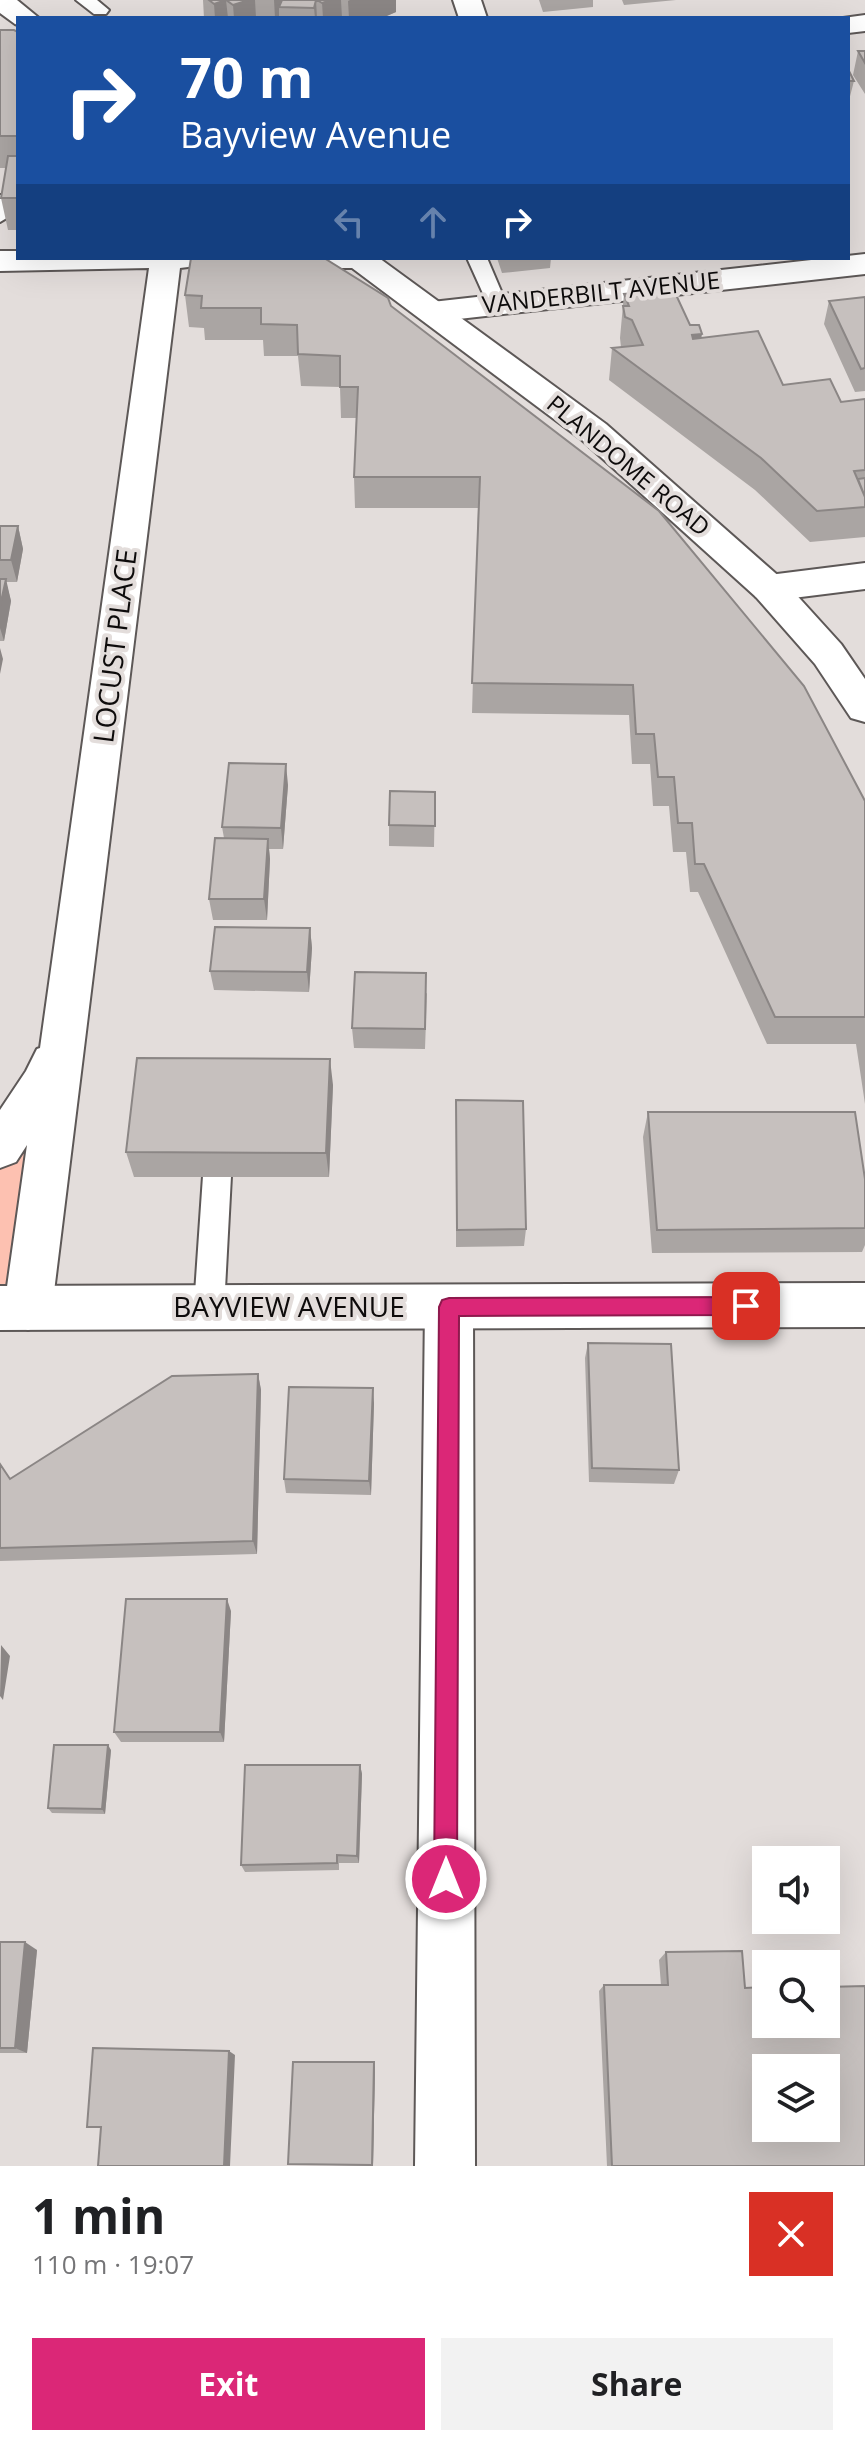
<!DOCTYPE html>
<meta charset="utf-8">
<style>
body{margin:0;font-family:"Open Sans",sans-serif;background:#f2f2f2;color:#202124;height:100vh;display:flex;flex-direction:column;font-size:30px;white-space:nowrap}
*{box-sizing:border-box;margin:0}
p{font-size:26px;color:#757577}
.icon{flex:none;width:44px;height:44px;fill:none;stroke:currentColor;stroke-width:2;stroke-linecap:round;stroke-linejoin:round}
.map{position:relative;height:2166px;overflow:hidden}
.sheet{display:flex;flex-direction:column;background:#fff;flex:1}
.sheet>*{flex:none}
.banner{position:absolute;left:16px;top:16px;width:834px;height:244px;border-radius:0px;box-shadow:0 8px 32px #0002;background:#1a4fa0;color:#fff;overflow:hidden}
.buttons{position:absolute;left:752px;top:1846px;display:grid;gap:16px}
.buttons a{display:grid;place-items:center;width:88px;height:88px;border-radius:0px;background:#fff;box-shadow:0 8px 32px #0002;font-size:40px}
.pin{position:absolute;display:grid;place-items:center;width:68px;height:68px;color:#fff;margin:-34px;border-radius:16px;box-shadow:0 4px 12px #0006}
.me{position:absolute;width:88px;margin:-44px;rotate:0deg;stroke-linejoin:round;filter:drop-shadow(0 0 6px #0008)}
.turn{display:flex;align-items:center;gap:28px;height:168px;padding:0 32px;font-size:36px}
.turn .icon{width:104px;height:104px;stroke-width:2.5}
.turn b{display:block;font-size:56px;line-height:68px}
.lanes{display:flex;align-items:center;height:76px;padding:0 32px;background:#0003;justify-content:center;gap:40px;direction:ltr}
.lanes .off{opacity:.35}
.round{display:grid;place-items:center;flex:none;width:84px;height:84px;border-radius:0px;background:#f2f2f2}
.overview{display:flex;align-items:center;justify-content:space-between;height:136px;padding:0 32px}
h1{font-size:48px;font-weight:700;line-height:60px}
.button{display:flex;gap:16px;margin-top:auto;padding:16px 32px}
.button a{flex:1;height:92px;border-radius:0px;background:#db2777;color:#fff;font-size:32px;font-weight:700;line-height:92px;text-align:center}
.button a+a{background:#f2f2f2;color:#202124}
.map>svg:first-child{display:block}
</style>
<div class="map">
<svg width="865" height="2166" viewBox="0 0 865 2166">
<rect width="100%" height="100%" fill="#e3dddb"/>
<path fill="#fdc1b1" d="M44,1081L28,1308H0V1148Z"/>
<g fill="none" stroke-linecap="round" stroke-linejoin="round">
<g stroke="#5d5857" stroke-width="4">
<path id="lane" d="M76,0H97L109,10L106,14H94Z
M0,195L10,197L13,201L10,216L0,222Z
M467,258H487L507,305L504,309H490Z
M217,1163L227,1167L231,1176L224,1308L220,1318L209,1322L198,1318L194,1308L203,1176L207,1167Z"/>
</g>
<g stroke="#5d5857" stroke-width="4">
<path id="street" d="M453,0H481L487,18H459Z
M865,15V31L848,33V18H843Z
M0,251H18V258H210L205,265L180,268L52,1308L45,1323L28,1330L11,1323L4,1308L27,1145L16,1162L0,1168V1110L26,1071L37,1049L40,1048L149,268L0,271Z
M865,254V274L432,322L421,319L416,312L421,305L432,302Z
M250,258H376L371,265L360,268H266L255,265Z
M865,563V589L769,601L756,597L751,588L756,579L769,575Z
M449,1285L466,1292L473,1307L475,2166H415L425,1307L432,1292Z"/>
</g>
<g stroke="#5d5857" stroke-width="4">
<path id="secondary" d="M0,0H17L39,18H18V25L15,24L0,13Z
M343,258H379L606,424L782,579L841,644L865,679V722L851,718L815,664L756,597L582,440L348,265Z
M865,1283V1327L0,1330V1286Z"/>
</g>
<use href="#lane" fill="#fff" fill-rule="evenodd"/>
<use href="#street" fill="#fff" fill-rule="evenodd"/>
<use href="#secondary" fill="#fff" fill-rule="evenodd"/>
</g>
<path fill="#aaa5a3" d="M203,0H396V12L382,18H204Z
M539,0H593V7L543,12Z
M622,0H676L624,5Z
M0,30L18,32V230H8L1,198L6,168H0Z
M858,51H865V94L853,75Z
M848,69L854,81L848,104Z
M497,258H551L550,268L502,273Z
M650,285L690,325L701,338L783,385L841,402L865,399V537L810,542L755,490L609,380L612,348L621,347L620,338L624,294L649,292Z
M185,295L391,306L865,801V1104L856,1044H767L698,892H690L686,852H673L669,806H653L650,764H632L629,715L472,713L478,508H355L354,477L356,418H341L340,387L301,386L298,356H264L263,340H205L204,328L189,327Z
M865,297V391L855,392L824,324L829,301Z
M0,526H18L23,549L17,582H6L11,601L4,641H0Z
M288,785L283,849H269L270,859L267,920H213L209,899L224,838L222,827Z
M435,792L434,847L389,846V825Z
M310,928L312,948L309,992L214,990L210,971Z
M427,993L425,1049L354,1048L352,1028Z
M333,1085L329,1177H134L126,1152Z
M456,1100L526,1229L524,1246L456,1247Z
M648,1112L865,1179V1245L862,1252L652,1253L643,1137Z
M588,1343L679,1470L674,1484L589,1482L585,1358Z
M258,1374L261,1390L257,1554L0,1561V1464L10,1479Z
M374,1403L371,1495L286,1493L284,1479Z
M231,1611L224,1742H121L114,1732Z
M111,1750L105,1814L52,1813L48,1808Z
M360,1765L362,1774L359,1863H339V1870L245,1872L241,1865Z
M0,1942L37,1950L27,2053H0Z
M666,1952L745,1988L865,2166H607L599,1991L604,1985H661L659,1960Z
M375,2066L373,2166L288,2164Z"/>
<path fill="#8b8685" d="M226,0L228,18H215L214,4Z
M249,0H255L256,18H234L233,5Z
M274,0H285L279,7V18H275Z
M316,0L317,18H315L314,8Z
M331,0H341L342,18H323L322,3Z
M350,0H396V12L382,18H349L348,1Z
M702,334L697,365L692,335Z
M18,526L23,549L17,582L11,560Z
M6,579L11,601L4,641L0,628V606Z
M0,648L3,659L0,674Z
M286,764L288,785L283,849L281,828Z
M268,839L270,859L267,920L264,899Z
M310,928L312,948L309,992L307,972Z
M330,1059L333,1085L329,1177L326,1153Z
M258,1374L261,1390L257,1554L253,1541Z
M373,1388L374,1403L371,1495L369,1481Z
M227,1599L231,1611L224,1742L220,1732Z
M1,1645L10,1656L3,1700L0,1696Z
M108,1745L111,1750L105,1814L102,1809Z
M360,1765L362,1774L359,1863L357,1856Z
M25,1942L37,1950L27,2053L15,2048Z
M229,2051L235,2055L230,2166H224Z
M374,2062L375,2066L373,2166L372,2165Z"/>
<path fill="#c6c0be" stroke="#8b8685" stroke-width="2" fill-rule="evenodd" d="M209,0H226L214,4Z
M226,0H249L233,5Z
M282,0H316L314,8L279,7Z
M317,0H331L322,3Z
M0,30H14L18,32V136H0Z
M858,51H865V63Z
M848,69L854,81H848Z
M8,156H18V198H1Z
M191,258H324L388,298L391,306L659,511L804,686L865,801V1017H775L704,864H695L692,823H678L674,777H658L654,734H636L633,685L472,683L480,477H354L358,387H340V356L298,354L297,325L261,324V308H201L202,296L185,295Z
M671,284L690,325H699L702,334L692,335L693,339L758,331L783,385L830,379L841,402L865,399V470L854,471L865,497V507L817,511L761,458L612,348L643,345L632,320L625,317L623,306H629L624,294L652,292L650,285Z
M865,297V368L861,369L829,301Z
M865,478V497L858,479Z
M0,526H18L11,560H0Z
M0,579H6L0,606Z
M229,763L286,764L281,828L222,827Z
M390,791L435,792V826L389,825Z
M215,838L268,839L264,899H209Z
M215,927L310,928L307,972L210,971Z
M355,972L426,973L425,1029L352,1028Z
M137,1058L330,1059L326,1153L126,1152Z
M456,1100L523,1101L526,1229L457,1230Z
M648,1112H855L865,1179V1228L657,1230Z
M588,1343L671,1344L679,1470L592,1468Z
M258,1374L253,1541L0,1548V1464L10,1479L172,1376Z
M289,1387L373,1388L369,1481L284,1479Z
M126,1599H227L220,1732H114Z
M54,1745H108L102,1809L48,1808Z
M245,1765H360L357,1856L337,1855V1863L241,1865Z
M0,1942H25L15,2048H0Z
M742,1951L745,1988L766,1987V2024H826V1987L865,1986V2166H612L604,1985H668L666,1952ZM766,2068H826V2128H766Z
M93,2048L229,2051L224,2166H98L101,2127H87Z
M293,2062H374L372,2165L288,2164Z"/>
<path fill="#db2777" stroke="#8e194d" stroke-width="2" d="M746,1297L753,1299L756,1306L753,1312L746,1315L459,1316L457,1879L454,1887L446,1891L438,1887L434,1879L439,1307L442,1300L449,1298Z"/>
<g text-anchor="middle" stroke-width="8" stroke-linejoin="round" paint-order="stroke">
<g font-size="24" fill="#0d0b0b" stroke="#e3dddb">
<text transform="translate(601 293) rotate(-6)" y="8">VANDERBILT AVENUE</text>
<text transform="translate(628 466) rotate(40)" y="8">PLANDOME ROAD</text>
</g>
<g font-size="28" fill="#0d0b0b" stroke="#e3dddb">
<text transform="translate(115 646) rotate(-83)" y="10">LOCUST PLACE</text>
<text x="289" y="1317">BAYVIEW AVENUE</text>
</g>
</g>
</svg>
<div class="buttons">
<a><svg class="icon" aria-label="sound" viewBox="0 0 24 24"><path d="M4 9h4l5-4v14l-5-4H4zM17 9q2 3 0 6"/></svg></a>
<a><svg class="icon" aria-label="search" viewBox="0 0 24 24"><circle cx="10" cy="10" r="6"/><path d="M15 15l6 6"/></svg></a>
<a><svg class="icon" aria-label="layers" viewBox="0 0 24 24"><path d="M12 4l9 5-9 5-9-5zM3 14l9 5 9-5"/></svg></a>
</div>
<div class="pin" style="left:746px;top:1306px;background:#d93025"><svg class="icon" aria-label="arrive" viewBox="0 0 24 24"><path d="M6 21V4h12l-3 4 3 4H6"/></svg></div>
<svg class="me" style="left:446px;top:1879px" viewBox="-20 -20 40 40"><circle r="17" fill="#db2777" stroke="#fff" stroke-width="3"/><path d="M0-11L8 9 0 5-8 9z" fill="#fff"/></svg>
<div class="banner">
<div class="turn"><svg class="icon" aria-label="right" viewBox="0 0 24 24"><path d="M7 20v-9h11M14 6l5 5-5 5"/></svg><div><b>70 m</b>Bayview Avenue</div></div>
<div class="lanes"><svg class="icon off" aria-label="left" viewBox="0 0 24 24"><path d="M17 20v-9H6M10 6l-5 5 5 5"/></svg><svg class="icon off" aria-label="ahead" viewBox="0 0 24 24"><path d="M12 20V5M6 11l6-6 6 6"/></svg><svg class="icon" aria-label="right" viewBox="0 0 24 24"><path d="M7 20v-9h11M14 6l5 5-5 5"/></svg></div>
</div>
</div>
<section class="sheet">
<div class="overview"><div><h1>1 min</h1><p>110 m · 19:07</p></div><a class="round" style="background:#d93025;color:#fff"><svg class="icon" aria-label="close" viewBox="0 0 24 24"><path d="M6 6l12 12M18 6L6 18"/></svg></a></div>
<div class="button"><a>Exit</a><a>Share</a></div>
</section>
